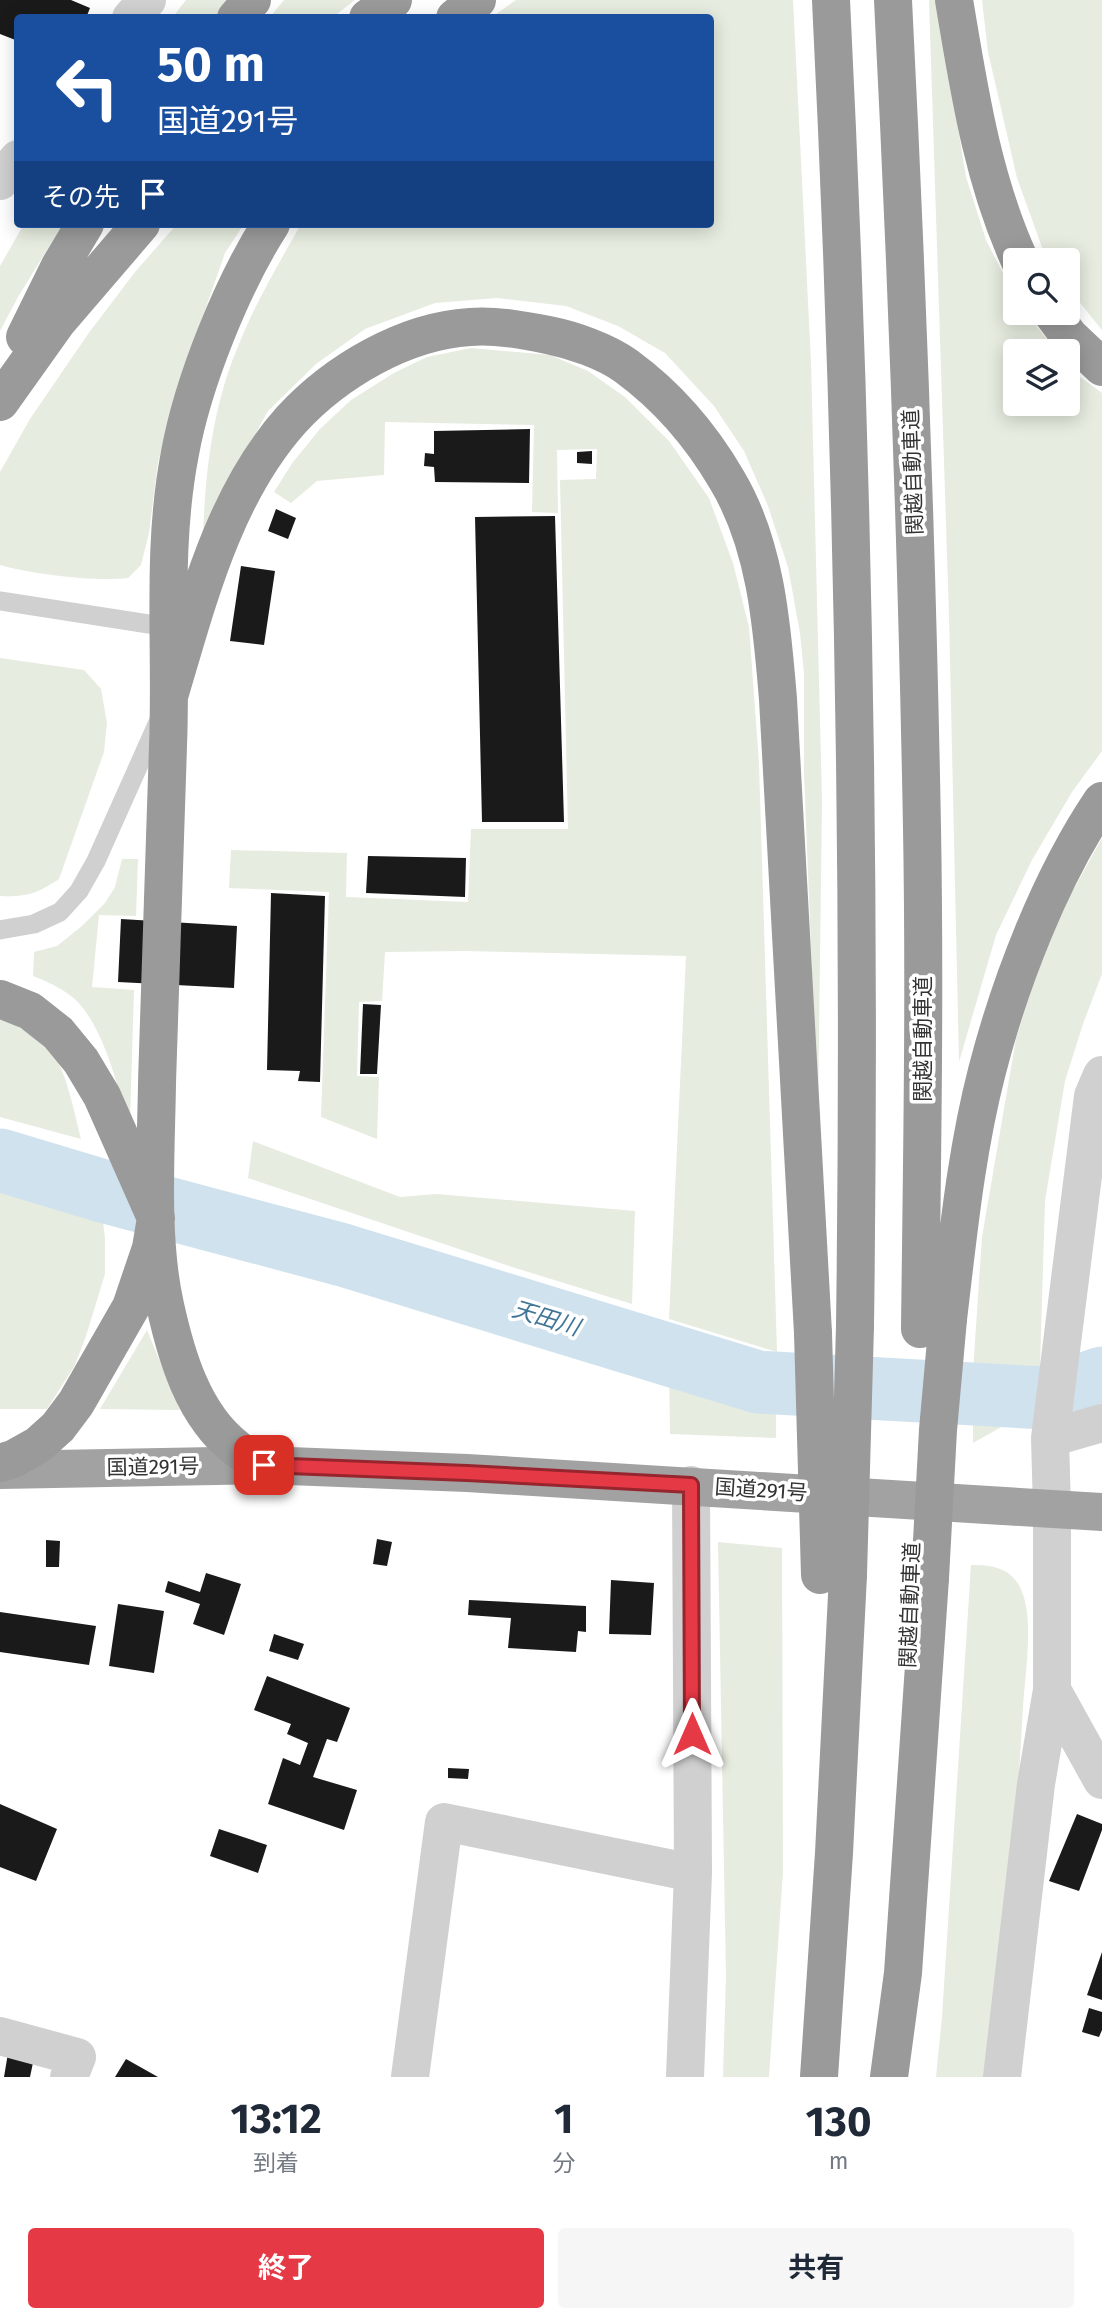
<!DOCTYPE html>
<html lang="ja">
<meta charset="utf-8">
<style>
body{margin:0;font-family:"Fira Sans","Noto Sans JP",sans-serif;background:#f6f6f7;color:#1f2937;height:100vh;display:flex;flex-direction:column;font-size:26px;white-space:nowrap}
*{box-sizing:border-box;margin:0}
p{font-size:23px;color:#747a83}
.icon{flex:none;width:38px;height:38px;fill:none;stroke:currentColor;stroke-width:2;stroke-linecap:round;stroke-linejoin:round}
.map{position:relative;height:2077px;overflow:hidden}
.side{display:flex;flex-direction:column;background:#fff;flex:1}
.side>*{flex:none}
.guide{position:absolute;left:14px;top:14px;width:700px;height:214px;border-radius:7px;box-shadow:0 4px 18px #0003;background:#1a4fa0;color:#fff;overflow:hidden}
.tools{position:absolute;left:1003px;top:248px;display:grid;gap:14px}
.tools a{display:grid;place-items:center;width:77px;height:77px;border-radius:7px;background:#fff;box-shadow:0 4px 18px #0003;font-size:35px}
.pin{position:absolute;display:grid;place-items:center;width:60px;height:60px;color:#fff;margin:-30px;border-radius:14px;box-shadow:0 4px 10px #0006}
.me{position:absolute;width:77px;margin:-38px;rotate:0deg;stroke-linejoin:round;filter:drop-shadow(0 0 5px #0008)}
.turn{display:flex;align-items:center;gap:24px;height:147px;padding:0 28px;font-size:32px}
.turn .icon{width:91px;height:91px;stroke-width:2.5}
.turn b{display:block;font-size:49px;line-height:60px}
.then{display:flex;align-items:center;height:66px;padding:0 28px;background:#0003;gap:14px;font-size:26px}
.eta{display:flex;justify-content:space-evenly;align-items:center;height:119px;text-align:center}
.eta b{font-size:42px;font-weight:700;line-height:49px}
.action{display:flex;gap:14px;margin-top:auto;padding:14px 28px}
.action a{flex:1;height:80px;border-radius:7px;background:#e63946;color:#fff;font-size:28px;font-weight:700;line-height:80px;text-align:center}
.action a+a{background:#f6f6f7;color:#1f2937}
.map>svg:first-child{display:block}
</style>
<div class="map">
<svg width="1102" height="2077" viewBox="0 0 1102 2077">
<rect width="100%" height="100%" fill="#fff"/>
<path fill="#e6ecdf" d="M186,0H233L218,17L172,18Z
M284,0H355L333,17H270Z
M516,0H793L811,362L822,801L817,1189L813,996L804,774V673L800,633L788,567L768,506L744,451L714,406L665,353L618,326L566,306L497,298L435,303L365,329L316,364L268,411L227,485L203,539C205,475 212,409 237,349C254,305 278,265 301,224H710V18L492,17Z
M929,0H937L966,177L986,240L1015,297V313H1026L1057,352H1015V404H1068V363L1079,376L1102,393V751L1072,792L1032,860L996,935L959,1062L949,615Z
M982,0H1102V330L1068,288V261H1047L1017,178L988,52Z
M24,224H63L18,297L0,331V266Z
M177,224H244L225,253L184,370L158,462L149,533L141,565L128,578C96,582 31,574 0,565V472L30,419L88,334L135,272Z
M471,348L550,355L588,371L625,397L669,441L709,498L733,563L749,627L759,763L777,1352L669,1319L686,956L466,951L385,952L382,1001L359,1002L357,1076L379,1077L377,1139L321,1117L329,892L229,888L231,850L347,853L346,897L468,902L471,829H568L560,480L596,479L597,449L557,450L558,513L532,512L534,425L385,422L384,475L317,481L291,503L274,492L293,462L320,429L351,400L394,373L427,357Z
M0,658L84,670L101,689L107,723L104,752L59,879C36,894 27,897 0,896Z
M1102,838V974L1083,1024L1065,1081L1045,1201L1040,1367L1009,1375L973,1372L982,1237L1016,1039L1037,971L1066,903Z
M122,859H138L136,916L99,915L92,987L134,990L130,1120H127C117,1084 106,1038 83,1008C71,992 51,983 33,976L34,952L57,946L82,926L105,903L115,887Z
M0,1018C18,1027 42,1037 54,1055C67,1074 75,1116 81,1139L0,1117Z
M253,1141L400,1197L437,1194L635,1211L632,1304L512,1267L248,1178Z
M0,1168L100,1198L105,1238V1274L86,1336L75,1365L47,1409H0Z
M147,1330L180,1410L100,1409Z
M669,1363L776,1395V1438L670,1434Z
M1035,1401V1408L973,1443V1403H992L1000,1423L1013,1415L1008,1402Z
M718,1542L782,1548L783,1872L769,2077H723L726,1976Z
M971,1565C993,1565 1013,1568 1022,1592C1034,1621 1025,1674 1023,1707C1016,1831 1006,1954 993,2077H936L942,2017Z"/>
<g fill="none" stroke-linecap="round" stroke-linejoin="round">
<path stroke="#cfe2ee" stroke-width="63" d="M0,1160L103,1191L343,1255L758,1382L1044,1398L1102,1378"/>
</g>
<path fill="#1a1a1a" d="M0,0H71L90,8L86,18H18V41L0,34Z
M530,429L529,483L435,482L434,467L424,466L425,453L434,454V431Z
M592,451V464L577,463V452Z
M276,509L296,518L288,539L268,531Z
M555,516L564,822H482L475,517Z
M241,566L275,571L264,645L230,641Z
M368,856L466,858L465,897L366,893Z
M271,893L325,896L320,1082L298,1081L300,1071L267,1070Z
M121,919L237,926L234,988L118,982Z
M363,1004L381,1005L377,1074H360Z
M377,1539L392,1542L387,1566L373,1564Z
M46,1540L60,1541L59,1567H46Z
M206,1573L241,1584L224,1635L193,1624L200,1604L165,1592L168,1581L200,1592Z
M611,1580L654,1583L651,1635L609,1634Z
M469,1600L586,1606V1632L578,1631L576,1652L508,1648L511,1618L468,1615Z
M118,1604L164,1611L154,1673L109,1666Z
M0,1612L96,1626L89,1665L0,1652Z
M274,1634L304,1644L298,1660L269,1651Z
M267,1676L350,1708L337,1742L327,1739L313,1777L357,1790L344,1830L268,1804L283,1758L300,1765L308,1743L287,1734L291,1724L254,1710Z
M448,1768L469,1769L468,1779L448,1778Z
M0,1804L57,1829L36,1881L0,1867Z
M1077,1814L1102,1824V1830L1079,1891L1049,1881Z
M219,1829L267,1845L258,1873L210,1856Z
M1102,1952V2000L1087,1995Z
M1089,2008L1102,2012V2030L1099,2037L1082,2032Z
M8,2053L34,2058L30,2077H4Z
M126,2059L158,2077H115Z"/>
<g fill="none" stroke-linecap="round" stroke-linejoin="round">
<path stroke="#d0d0d0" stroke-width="19" d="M0,601L168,627
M0,930L34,924L60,912L79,891L96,861L159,720"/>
<path stroke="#d0d0d0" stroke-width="38" d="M131,18L147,0
M0,181L18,159
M1050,1438L1102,1423
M1052,1690L1102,1780
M0,2036L77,2057L69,2077
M410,2077L444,1822L693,1873
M685,2077L693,1873L691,1485
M1002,2077L1036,1784L1052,1690V1509L1050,1438L1093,1096L1102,1075"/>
<path stroke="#a2a2a2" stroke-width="38" d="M0,1470L264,1465L467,1473L1102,1512"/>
<path stroke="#9a9a9a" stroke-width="38" d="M831,0C853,443 861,883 855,1326
M893,0C907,276 917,552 922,828C925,995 922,1162 920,1329
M954,0C969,89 982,178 1020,261
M236,18L252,0
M368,18L393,0
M455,18L477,0
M1052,313L1069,336L1102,367
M25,337L60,266L85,224
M0,402L57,322L141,224
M170,693C198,599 224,495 291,420C335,372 404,331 470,327C496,325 523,330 548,335C573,340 605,351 626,366C667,396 702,437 727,480C766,545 772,626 778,699L813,1333
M0,999L30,1011L58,1033L81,1061L102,1096L156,1218L151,1248L131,1307L76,1403L58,1427L38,1445L13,1459L0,1463
M948,1319C958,1236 966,1152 987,1071C1010,982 1050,878 1102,801
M264,1465C255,1460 244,1455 236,1448C193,1415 176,1355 165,1305C150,1239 156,1152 157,1084C160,971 164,858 168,746C172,648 161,550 180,453C193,382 232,285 271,224
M819,2077L834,1853L848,1575
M889,2077L903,1973L930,1578"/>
<path stroke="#9a9a9a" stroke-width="38" d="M813,1333L820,1575
M848,1575L855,1326
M930,1578L938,1430L948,1319"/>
</g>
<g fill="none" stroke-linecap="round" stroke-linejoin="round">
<g stroke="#96252e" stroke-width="18">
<path id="route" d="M264,1465L467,1473L691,1485L692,1734"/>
</g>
<use href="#route" stroke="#e63946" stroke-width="12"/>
</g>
<g text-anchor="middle" stroke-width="7" stroke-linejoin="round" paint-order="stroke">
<g font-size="21" fill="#333" stroke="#fff">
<text transform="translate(913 472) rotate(-92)" y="7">関越自動車道</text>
<text transform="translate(923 1039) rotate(-90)" y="7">関越自動車道</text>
<text transform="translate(153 1467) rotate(-1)" y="7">国道291号</text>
<text transform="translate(761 1490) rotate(4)" y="7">国道291号</text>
<text transform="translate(910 1605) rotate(-88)" y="7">関越自動車道</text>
</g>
<g font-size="23" font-style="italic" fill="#3f7597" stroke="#fff">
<text transform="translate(546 1318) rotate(17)" y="8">天田川</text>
</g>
</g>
</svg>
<div class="tools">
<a><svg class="icon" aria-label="search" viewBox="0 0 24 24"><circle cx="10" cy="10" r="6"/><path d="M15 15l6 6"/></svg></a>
<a><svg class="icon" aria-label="layers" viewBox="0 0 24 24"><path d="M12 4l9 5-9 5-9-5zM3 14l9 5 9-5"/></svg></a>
</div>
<div class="pin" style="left:264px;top:1465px;background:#d93025"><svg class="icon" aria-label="arrive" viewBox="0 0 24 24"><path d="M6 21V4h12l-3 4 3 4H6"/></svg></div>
<svg class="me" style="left:692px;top:1734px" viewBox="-20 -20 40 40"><path d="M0-17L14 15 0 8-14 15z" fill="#e63946" stroke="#fff" stroke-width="4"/></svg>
<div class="guide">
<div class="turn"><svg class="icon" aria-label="left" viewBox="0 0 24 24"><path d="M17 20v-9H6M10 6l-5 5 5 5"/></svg><div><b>50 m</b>国道291号</div></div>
<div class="then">その先<svg class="icon" aria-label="arrive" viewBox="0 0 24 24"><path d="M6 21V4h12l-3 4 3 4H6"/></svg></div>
</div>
</div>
<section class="side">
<div class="eta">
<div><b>13:12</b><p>到着</p></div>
<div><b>1</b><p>分</p></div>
<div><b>130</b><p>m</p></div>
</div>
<div class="action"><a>終了</a><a>共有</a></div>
</section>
